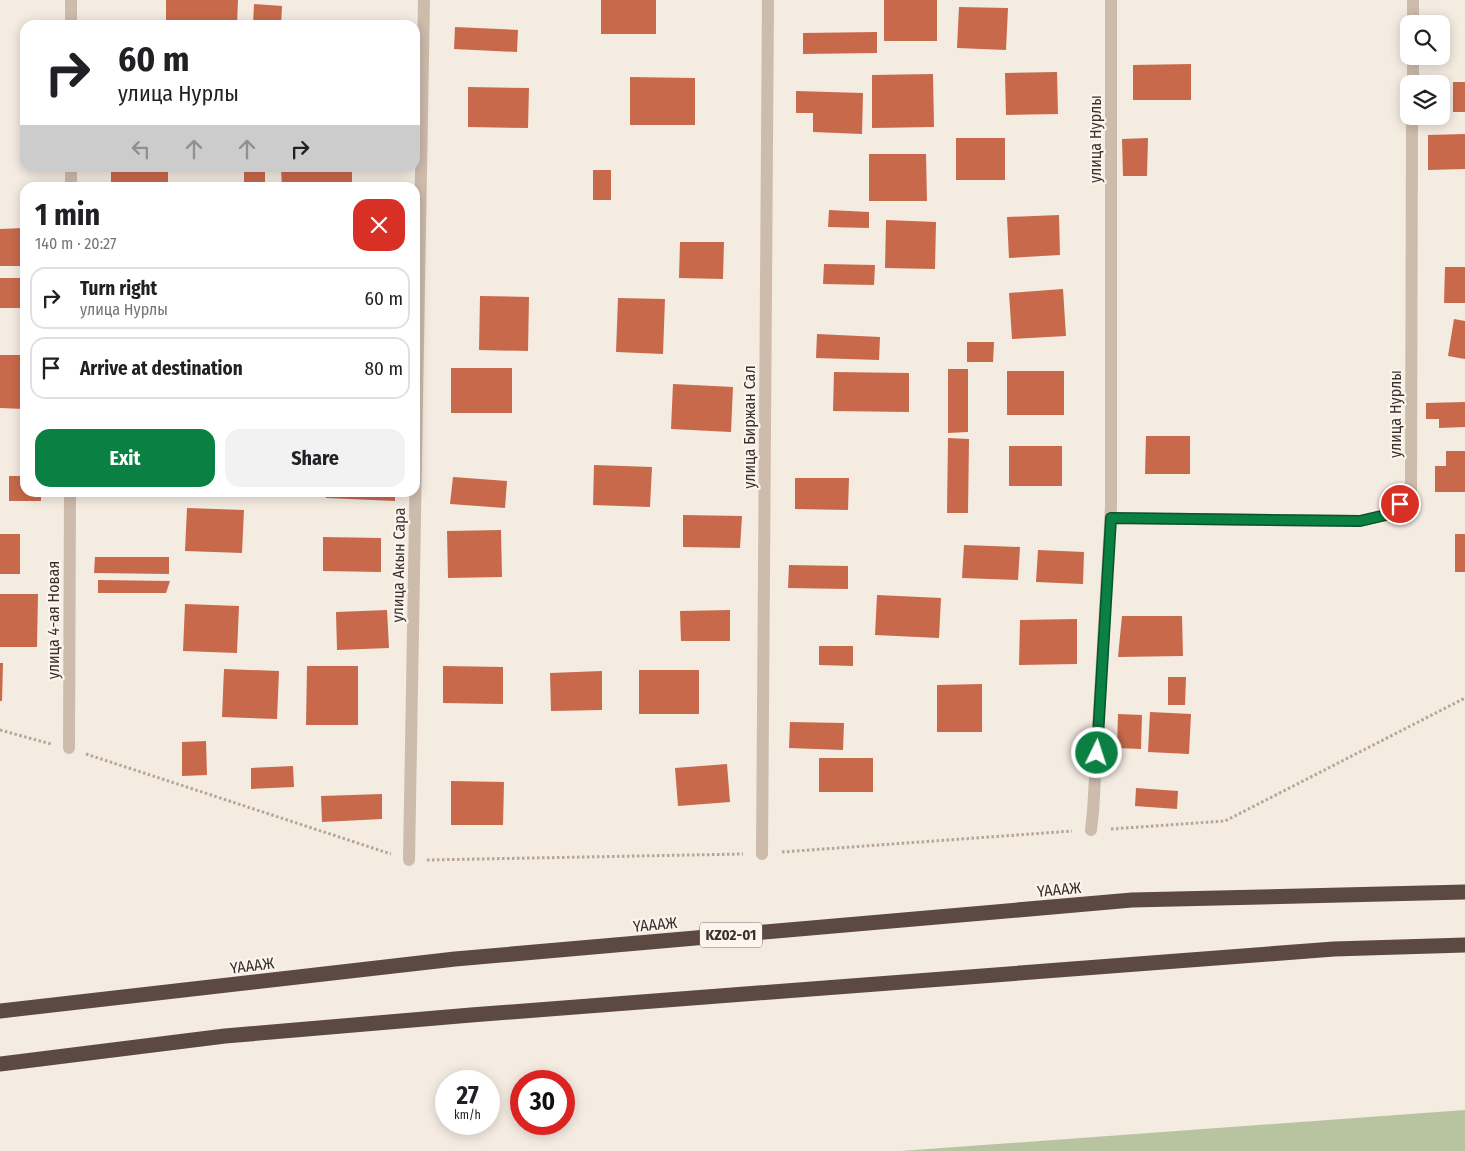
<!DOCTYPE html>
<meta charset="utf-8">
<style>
body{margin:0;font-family:"Fira Sans Condensed",sans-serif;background:#f2f2f2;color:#202124;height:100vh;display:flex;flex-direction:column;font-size:19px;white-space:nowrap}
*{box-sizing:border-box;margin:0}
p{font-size:16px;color:#757577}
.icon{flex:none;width:28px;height:28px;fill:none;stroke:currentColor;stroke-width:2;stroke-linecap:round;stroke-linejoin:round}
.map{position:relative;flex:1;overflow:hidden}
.panel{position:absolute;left:20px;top:182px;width:400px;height:315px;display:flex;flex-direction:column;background:#fff;border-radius:15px;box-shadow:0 2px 12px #0003}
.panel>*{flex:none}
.guide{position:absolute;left:20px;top:20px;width:400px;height:152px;border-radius:15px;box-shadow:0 2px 12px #0003;background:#fff;color:#202124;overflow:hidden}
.fabs{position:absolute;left:1400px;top:15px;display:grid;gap:10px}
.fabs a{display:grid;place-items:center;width:50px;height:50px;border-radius:10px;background:#fff;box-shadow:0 2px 12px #0003;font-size:25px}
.speed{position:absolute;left:435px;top:1070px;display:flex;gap:10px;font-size:25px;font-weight:700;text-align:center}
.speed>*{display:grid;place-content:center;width:65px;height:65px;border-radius:50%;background:#fff;box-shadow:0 2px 12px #0003;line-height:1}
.speed small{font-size:12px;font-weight:400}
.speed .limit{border:8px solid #d22;background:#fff;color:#111}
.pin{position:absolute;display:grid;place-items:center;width:42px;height:42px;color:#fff;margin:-21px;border:2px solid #fff;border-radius:50%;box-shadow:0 1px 5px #0007}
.me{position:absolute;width:55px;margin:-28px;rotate:4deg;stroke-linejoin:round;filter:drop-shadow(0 0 4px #0008)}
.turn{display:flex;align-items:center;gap:18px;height:105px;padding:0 15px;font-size:22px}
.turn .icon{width:65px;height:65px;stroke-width:2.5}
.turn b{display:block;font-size:35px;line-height:42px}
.lanes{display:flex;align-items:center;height:48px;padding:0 15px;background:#0003;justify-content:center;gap:25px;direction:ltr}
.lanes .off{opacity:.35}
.round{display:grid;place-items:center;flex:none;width:52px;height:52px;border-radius:15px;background:#f2f2f2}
.headline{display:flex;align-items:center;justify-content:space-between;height:85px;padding:0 15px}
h1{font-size:30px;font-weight:700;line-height:38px}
.cta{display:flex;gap:10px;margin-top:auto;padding:10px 15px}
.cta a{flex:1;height:58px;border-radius:15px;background:#0b8043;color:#fff;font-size:20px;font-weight:700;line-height:58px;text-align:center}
.cta a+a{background:#f2f2f2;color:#202124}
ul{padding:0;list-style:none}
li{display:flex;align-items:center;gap:15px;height:62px;margin:0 10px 8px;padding:0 5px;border:2px solid #e0e0e0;border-radius:15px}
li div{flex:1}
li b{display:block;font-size:19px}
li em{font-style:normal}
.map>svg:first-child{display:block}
</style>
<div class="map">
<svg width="1465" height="1151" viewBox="0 0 1465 1151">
<rect width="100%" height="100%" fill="#f4ebe1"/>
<path fill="#b8c4a0" d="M1465,1110V1151H901Z"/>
<path fill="#c8694b" d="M166,0H238L237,25H166Z
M601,0H656V34H601Z
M884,0H937V41H884Z
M254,4L282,6L281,25H253Z
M959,7L1008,8L1006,50L957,48Z
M455,27L518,30L517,52L454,49Z
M877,32V53L803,54V33Z
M1191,64V100H1133V65Z
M1057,72L1058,114L1006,115L1005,73Z
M933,74L934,127L872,128V75Z
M630,77L695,78V125H630Z
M1453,82H1465V112H1453Z
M468,87L529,88L528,128L468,127Z
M796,91L863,93L862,134L813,132V113H796Z
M1465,134V169L1428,170V135Z
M956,138H1005V180H956Z
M1148,138L1147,176H1123L1122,139Z
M869,154H926L927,201H869Z
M111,168H168V188H111Z
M244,168H265V188H244Z
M281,168H352V185L282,188Z
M593,170H611V200H593Z
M829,210L869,212V228L828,227Z
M1059,215L1060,255L1009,258L1007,217Z
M886,220L936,222L935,269L885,268Z
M23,228L24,266H0V229Z
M680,242H724L723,279L679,278Z
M824,264L875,265L874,285L823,284Z
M1445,267H1465V303H1444Z
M0,278H25V308H0Z
M1063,289L1066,336L1012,339L1009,293Z
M480,296L529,297L528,351L479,350Z
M618,298L665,299L663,354L616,352Z
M1454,319L1465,321V359L1448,356Z
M817,334L880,337L879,360L816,358Z
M967,342H994L993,362H967Z
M0,355H25V409L0,408Z
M451,368H512V413H451Z
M948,369H968V432L948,433Z
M1007,371H1064V415H1007Z
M834,372L909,373V412L833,411Z
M673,384L733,387L731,432L671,429Z
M1465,402V427L1439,428V419H1426V403Z
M1146,436H1190V474H1145Z
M948,438L969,439L968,513H947Z
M1009,446H1062V486H1009Z
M1446,451H1465V492H1435V466H1446Z
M594,465L652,467L650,507L593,505Z
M9,476H25V492H41V501H9Z
M453,477L507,481L505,508L450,504Z
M795,478H849L848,510L795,509Z
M99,492H149V497H99Z
M326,492H395V501L326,498Z
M187,508L244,510L242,553L185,551Z
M683,515L742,516L740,548L683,547Z
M501,530L502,577L448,578L447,531Z
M0,534H20V574H0Z
M1455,534H1465V572H1455Z
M323,537L381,538V572L323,571Z
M964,545L1020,547L1018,580L962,578Z
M1038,550L1084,552L1083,584L1036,582Z
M95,557H169V574L94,573Z
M789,565L848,566V589L788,588Z
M98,580L170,581L166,593H98Z
M0,594H38L37,647H0Z
M877,595L941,598L939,638L875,635Z
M185,604L239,606L237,653L183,651Z
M387,610L389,648L337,650L336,612Z
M730,610V641H681L680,611Z
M1122,616H1182L1183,656L1118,657Z
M1077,619V664L1019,665L1020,620Z
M819,646H853V666L819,665Z
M0,663H3L2,701H0Z
M307,666H358V725H306Z
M443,666L503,667V704L443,703Z
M224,669L279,671L277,719L222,717Z
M639,670H699V714H639Z
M602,671V710L551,711L550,673Z
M1168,677H1186L1185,705H1168Z
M982,684V732H937V685Z
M1150,712L1191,714L1189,754L1148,752Z
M1118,714L1142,715L1141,749L1117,748Z
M790,722L844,723L843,750L789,748Z
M206,741L207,775L182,776V742Z
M819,758H873V792H819Z
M727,764L730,802L678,806L675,768Z
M293,766L294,787L251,789V768Z
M451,781L504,782L503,825H451Z
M1136,788L1178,791L1177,809L1135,806Z
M382,794V819L322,822L321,796Z"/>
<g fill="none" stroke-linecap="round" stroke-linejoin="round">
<path stroke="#b9a596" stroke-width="3" stroke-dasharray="2.5 2.5" stroke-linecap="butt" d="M0,730L51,744
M86,754L391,854
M1111,829L1225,821L1465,698
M782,852L1072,831
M427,860L743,854"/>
<path stroke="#cdbbac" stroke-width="12" d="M1413,24V0
M71,25V0
M1413,84V56
M71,188V168
M1111,518L1360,521L1390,514L1411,493L1412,116
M69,748L70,492
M1091,830L1093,812L1111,507V0
M762,854L768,0
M409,860L424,0"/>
<path stroke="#5c4a42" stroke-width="15" d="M0,1011L455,959L1132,900L1465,892
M0,1064L225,1036L471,1015L1334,949L1465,945"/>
</g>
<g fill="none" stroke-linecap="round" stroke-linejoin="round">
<g stroke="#07532c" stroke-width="12">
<path id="route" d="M1097,753L1111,518L1360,521L1390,514L1400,504"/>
</g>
<use href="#route" stroke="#0b8043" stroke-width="9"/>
</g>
<g text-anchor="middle" stroke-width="4.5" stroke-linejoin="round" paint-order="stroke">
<rect fill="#fbf5ee" stroke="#756b66" stroke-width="1" x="700" y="922.5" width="62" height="25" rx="4"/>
<g font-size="15" font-weight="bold" fill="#3b302b">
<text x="731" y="940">KZ02-01</text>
</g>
<g font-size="16" fill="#3b302b" stroke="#fbf5ee">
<text transform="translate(1095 139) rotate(-90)" y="6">улица Нурлы</text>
<text transform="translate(1395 414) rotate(-90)" y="6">улица Нурлы</text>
<text transform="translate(749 427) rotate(-90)" y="6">улица Биржан Сал</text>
<text transform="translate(398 565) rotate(-89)" y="6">улица Акын Сара</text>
<text transform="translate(53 620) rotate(-90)" y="6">улица 4-ая Новая</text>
<text transform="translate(1059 889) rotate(-5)" y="6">ҮАААЖ</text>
<text transform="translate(655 924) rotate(-5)" y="6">ҮАААЖ</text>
<text transform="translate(252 965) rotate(-7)" y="6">ҮАААЖ</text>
</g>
</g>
</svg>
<div class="fabs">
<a><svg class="icon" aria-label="search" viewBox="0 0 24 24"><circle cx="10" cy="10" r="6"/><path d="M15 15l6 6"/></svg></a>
<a><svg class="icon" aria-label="layers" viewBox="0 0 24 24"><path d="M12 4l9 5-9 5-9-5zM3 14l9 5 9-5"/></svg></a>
</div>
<div class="speed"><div>27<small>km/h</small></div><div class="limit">30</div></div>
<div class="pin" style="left:1400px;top:504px;background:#d93025"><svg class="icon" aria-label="arrive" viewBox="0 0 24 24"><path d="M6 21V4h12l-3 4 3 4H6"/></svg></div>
<svg class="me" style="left:1097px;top:753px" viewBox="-20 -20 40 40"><circle r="17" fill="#0b8043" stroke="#fff" stroke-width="3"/><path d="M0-11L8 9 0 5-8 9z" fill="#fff"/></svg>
<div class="guide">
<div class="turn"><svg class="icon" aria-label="right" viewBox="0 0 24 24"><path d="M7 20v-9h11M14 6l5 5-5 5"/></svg><div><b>60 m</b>улица Нурлы</div></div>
<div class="lanes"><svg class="icon off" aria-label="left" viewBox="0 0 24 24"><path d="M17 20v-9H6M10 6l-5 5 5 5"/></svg><svg class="icon off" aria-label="ahead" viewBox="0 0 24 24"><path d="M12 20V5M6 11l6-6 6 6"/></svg><svg class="icon off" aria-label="ahead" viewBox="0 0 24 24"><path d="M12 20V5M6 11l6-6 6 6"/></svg><svg class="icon" aria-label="right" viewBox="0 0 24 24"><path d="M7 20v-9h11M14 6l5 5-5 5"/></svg></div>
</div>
<section class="panel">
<div class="headline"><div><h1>1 min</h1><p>140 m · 20:27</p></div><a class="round" style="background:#d93025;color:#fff"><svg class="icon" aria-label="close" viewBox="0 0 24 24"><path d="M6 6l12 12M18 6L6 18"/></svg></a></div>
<ul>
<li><svg class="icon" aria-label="right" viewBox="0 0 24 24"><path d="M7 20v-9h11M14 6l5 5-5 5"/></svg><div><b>Turn right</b><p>улица Нурлы</p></div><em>60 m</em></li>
<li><svg class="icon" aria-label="arrive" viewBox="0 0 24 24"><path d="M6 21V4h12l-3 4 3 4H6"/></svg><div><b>Arrive at destination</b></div><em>80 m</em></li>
</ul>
<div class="cta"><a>Exit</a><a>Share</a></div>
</section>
</div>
